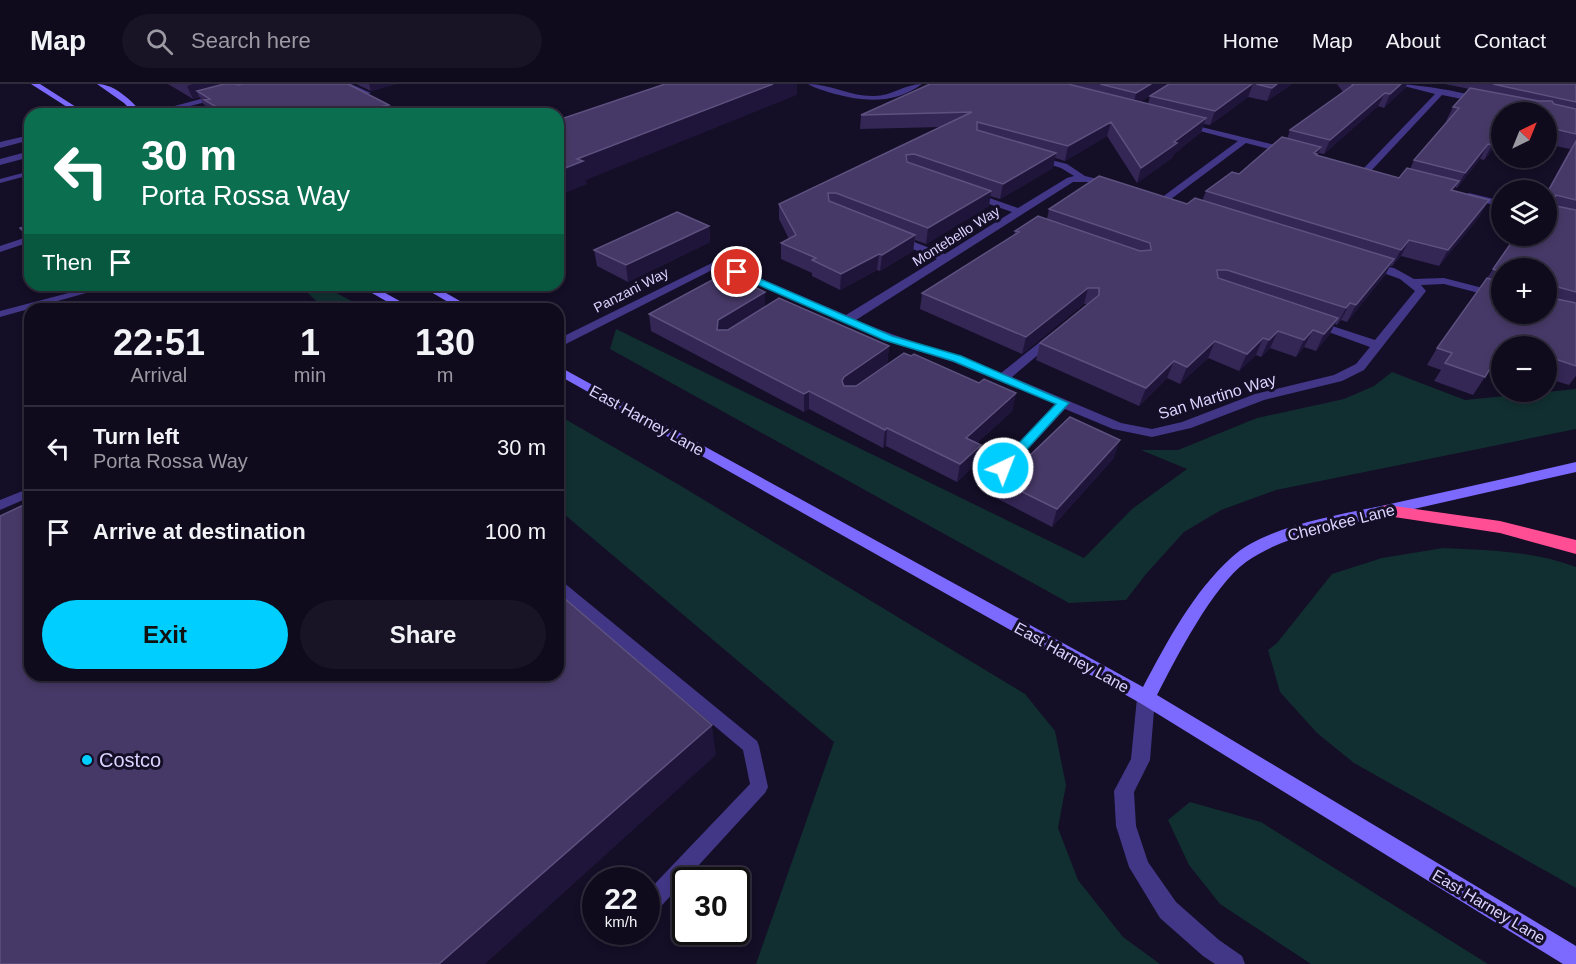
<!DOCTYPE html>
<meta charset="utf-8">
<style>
body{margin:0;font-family:Arial,sans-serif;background:#181325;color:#f1f3f6;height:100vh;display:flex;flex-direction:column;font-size:22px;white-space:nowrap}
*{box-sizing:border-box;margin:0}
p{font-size:20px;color:#9b9aa3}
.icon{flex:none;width:33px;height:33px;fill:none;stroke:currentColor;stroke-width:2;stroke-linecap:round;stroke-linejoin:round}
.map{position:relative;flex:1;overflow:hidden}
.drawer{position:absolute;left:24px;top:219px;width:540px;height:378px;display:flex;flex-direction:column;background:#0f0a1c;border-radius:18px;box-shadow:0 3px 9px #0003,0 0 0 2px #2f2b3b}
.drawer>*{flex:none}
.top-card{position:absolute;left:24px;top:24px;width:540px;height:183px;border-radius:18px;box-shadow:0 3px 9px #0003,0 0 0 2px #2f2b3b;background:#0b6e4f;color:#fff;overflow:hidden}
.needle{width:39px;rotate:43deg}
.controls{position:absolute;left:1491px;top:18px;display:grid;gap:12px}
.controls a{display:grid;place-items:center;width:66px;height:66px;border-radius:50%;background:#0f0a1c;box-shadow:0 3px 9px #0003,0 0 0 2px #2f2b3b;font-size:30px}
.speed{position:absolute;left:582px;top:783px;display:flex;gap:12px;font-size:30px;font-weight:700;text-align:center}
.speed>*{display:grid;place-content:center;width:78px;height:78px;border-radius:50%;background:#0f0a1c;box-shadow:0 3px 9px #0003,0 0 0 2px #2f2b3b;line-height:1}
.speed small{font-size:15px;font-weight:400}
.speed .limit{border:3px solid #111;border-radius:9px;background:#fff;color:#111}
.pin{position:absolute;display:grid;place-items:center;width:51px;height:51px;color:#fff;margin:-26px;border:3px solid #fff;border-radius:50%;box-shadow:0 2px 6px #0007}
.me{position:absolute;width:66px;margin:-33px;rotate:43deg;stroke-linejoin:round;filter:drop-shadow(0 0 4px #0008)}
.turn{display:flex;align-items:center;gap:21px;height:126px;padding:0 18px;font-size:27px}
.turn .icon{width:78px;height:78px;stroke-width:2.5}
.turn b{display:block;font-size:42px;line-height:51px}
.then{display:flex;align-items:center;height:57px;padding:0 18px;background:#0003;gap:12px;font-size:22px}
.eta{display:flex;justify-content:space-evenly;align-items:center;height:102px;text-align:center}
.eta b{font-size:36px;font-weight:600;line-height:42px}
.primary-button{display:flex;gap:12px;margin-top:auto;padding:12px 18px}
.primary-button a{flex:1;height:69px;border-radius:36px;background:#00cefe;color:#111;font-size:24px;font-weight:600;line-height:69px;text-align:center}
.primary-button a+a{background:#181325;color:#f1f3f6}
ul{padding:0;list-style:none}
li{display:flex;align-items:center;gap:18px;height:84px;padding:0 18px;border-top:2px solid #2f2b3b}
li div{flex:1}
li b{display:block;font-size:22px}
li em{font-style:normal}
header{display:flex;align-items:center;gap:36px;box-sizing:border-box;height:84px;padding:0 30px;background:#0f0a1c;border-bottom:2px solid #2f2b3b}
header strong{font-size:28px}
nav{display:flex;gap:33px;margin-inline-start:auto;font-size:21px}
.search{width:420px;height:54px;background:#181325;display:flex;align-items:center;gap:15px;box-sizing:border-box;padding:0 21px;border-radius:33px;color:#9b9aa3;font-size:22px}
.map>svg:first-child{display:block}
</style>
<header>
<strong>Map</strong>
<div class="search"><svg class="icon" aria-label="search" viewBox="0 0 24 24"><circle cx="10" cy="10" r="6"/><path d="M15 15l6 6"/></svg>Search here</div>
<nav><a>Home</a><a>Map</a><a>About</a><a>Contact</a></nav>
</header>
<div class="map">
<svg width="1576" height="880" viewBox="0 0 1576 880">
<rect width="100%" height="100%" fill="#140e26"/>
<path fill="#112f30" d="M299,201H321L367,225H325Z
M616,245L1084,474L1132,425L1187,385L1141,366H1178L1257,334L1344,315L1374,302L1392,288L1465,316L1576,305V345L1276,406L1221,426L1184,448L1146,490L1126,516L1069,519L610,265Z
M558,331L681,402L1025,610L1055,647L1066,701L1058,744L1078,796L1123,853L1160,880H756L834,658L558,425Z
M1443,464C1488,466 1533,467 1576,483V804L1354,679L1317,649L1280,608L1268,566L1277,559L1332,490L1382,474Z
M1190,718L1261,738L1488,880H1311L1220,820L1189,781L1168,736Z"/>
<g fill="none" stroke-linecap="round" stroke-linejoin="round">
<path fill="#423787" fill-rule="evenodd" d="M30,87V91L0,99V95Z
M30,152V158L0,168V162Z
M99,201H115L0,233V227Z
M30,404V413L0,426V416Z
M558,497L563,498L757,657L759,662L768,703L765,709L653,831L646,834V809L750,700L743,666L558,510Z"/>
<path fill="#423787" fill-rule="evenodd" d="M341,0H351L371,9L364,11Z
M808,0C830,0 850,12 872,12C891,13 904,0 922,0C895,20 865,18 835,10C826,7 816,5 808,0Z
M1396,0C1415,0 1471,8 1486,17L1482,19L1442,11L1370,88H1364V84L1435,10Z
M219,10L223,12L222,14L158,30H145Z
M1181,38L1291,65L1292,67L1288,70L1246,59L1167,118H1161V114L1238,57L1181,42Z
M1032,71L1067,80L1085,92L1118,100L1113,103L1092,98H1073L856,236C903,256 953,269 1001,289L1050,250H1058V254L1012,293L1121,339L1152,345L1182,338L1255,310L1334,291L1356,280L1370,263L1309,241V237H1317L1375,256L1415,207L1400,195L1364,182V178L1394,184L1414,195L1444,194L1502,209V215L1444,200L1421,201L1426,207L1364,286L1342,297L1264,316L1191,344L1152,353L1113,345L1065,325L1008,387L1003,389L996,384L998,381L1055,320L953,278L884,256L718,183L558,264V255L718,176L846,231L937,175L891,156V152H899L945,170L1012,128L969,113V109H975L1018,124L1067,94L1074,92L1061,84L1032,75Z
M1469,109L1502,117V123L1466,114L1464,112Z
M1146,606L1152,609L1155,614L1150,676L1134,708L1136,742L1148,778L1176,818L1219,856L1242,872L1245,880H1215L1203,872L1160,834L1129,783L1116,742L1114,707L1131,675L1137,614L1140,609Z"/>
<path fill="#423787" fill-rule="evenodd" d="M30,51V56L0,64V58Z
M30,67V73L0,81V75Z"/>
<path fill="#7c6aff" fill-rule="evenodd" d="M31,0H40L87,30H78Z
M97,0C115,0 132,17 143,30H135L124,19Z
M358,201H371L414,225H400Z
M419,201H432L474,225H460Z
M558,282L1143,603C1167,558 1193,508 1232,473C1267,440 1352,429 1399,418C1458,405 1517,392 1576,378V388L1313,448C1289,456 1267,463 1246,478C1213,502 1176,574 1157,611L1576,862V880H1563L1140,619L558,291Z"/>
<path fill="#ff4e93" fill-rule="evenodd" d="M1387,421L1500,437L1576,456V470L1500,449L1381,431L1378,427L1381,423Z"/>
</g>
<path fill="#342655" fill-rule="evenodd" d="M168,0H236L238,1L355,4L392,30H211L208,23L203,20L200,13L193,15Z
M356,0H396L371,7Z
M930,0H1169L1140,18L1148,20L1150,12L1169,0H1292L1267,17L1248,13L1210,41L1204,40L1201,48L1174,70L1172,74L1137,99L1107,52L1065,77L1055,74L1053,84L1000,115L990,112L989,122L926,160L915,156L913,167L880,187L877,186L840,206L812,192V189L781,175V159L789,155L779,135V120L941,43L860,45L861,31Z
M1337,0H1407L1405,4L1384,24L1378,22L1324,70L1319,69L1317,72L1399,94L1410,85L1414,76L1448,37H1446L1453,23L1469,5L1445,0H1576V292L1569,301L1546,294V262H1502V278L1495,276L1485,293L1473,311L1434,297L1441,286L1427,281L1437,264L1487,194L1516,152H1546V109L1570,65L1546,60V28H1502V54L1484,76L1480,75L1457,104L1455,103L1453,107L1480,132L1439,182L1401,172L1392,182H1390L1385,191L1347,238L1341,236L1337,241L1335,240L1329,251L1316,267L1304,263L1296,273L1270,264L1261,273L1256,271L1239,287L1208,274L1180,300L1167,294L1139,322L1036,276L1040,259L1088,220H1084L1022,270L920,225L922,209L1014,151L1015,147L1047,135L1049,125L1187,120L1202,117L1206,107L1239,90L1287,55L1290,46L1343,8ZM1502,184H1546L1502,230Z
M30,141V159L20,144Z
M709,142L710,158L628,198L597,182L594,166Z
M765,223L889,262L887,280L854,302L979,299L1016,309L1012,327L977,359V379L957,398L886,362L883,364L809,325L804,328L651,247L649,230Z
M1114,374L1052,443L998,415L1002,398Z"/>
<path fill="#1f153a" d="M193,0H225L197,7L199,13L193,15L187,2Z
M369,0H396L371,7Z
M773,0H797V11L586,96L587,100L558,112V87L577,75Z
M1151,0H1169L1133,23L1136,9Z
M1253,0L1248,13L1210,41L1215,27Z
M1277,0H1292L1267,17L1272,4Z
M1401,0H1407L1405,4L1384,24L1390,10Z
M1385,9L1378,22L1324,70L1330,56Z
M389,21L392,30L379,23Z
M1206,34L1201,48L1174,70L1172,74L1137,99L1141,84Z
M1111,38L1107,52L1065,77L1068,62Z
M1502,49V54L1484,76L1492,61Z
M1488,60L1480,75L1457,104L1465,89Z
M1321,63L1315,78L1314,69Z
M1056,69L1053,84L1000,115L1003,100Z
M991,107L989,122L926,160L928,144Z
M1489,116L1480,132L1439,182L1448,166Z
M709,142L710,158L628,198L626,181Z
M915,151L913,167L880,187L882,171Z
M1409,156L1401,172L1392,182L1401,166Z
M879,170L877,186L840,206L841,190Z
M1394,175L1385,191L1347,238L1356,221Z
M1088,204L1084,220L1022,270L1026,253Z
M765,208V224L719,253L717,246L718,236Z
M1350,219L1341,236L1337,241L1346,224Z
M1338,234L1329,251L1316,267L1324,250Z
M1313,246L1304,263L1296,273L1304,256Z
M1278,247L1270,264L1261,273L1269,256Z
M1263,254L1256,271L1239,287L1247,270Z
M1215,257L1208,274L1180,300L1187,283Z
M889,262L887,280L843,310L842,297L844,293Z
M1174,277L1167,294L1139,322L1146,304Z
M809,307V325L804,328V310Z
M1016,309L1012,327L963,372L966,354Z
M887,344L886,362L883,364L885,346Z
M1120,356L1114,374L1052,443L1057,425Z
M981,361L977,379L957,398L960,380Z
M712,641L716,671L485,880H439Z"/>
<path fill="#463967" stroke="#5d517f" stroke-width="1.5" d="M224,0H236L238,1L243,0H348L389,21L379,23L391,30H229L204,16L210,15L197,7Z
M665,0H773L577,75L583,77L558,87V36Z
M930,0H1068L1206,34L1174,58L1177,59L1141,84L1111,38L1068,62L977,38V46L1056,69L1003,100L914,70L906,71L907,78L991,107L928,144L836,109H828L829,117L915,151L882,171L879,170L841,190L812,176L816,174L781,159L796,151L779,120L972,28L861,31Z
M1100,0H1151L1136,9Z
M1169,0H1252L1215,27L1150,12Z
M1256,0H1277L1272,4Z
M1352,0H1401L1390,10L1385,9L1330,56L1290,46L1353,1Z
M1493,0H1576V18Z
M1470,4L1539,17H1552L1554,20L1576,25V50L1546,43V28H1502V49L1492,61L1488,60L1465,89L1414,76L1459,24L1453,23Z
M1282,53L1321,63L1314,69L1317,70L1316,71L1399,94L1407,84L1459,97L1451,106L1489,116L1448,166L1409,156L1401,166L1206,107L1232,88L1239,90Z
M1576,57V116L1556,111L1554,114L1556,122L1576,126V208L1558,203L1555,205L1557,215L1576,219V282L1546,272V262H1517L1505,258L1503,262H1502V264L1485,293L1445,279L1452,269L1437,264L1487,194L1502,198V230H1546V184H1502V188L1493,185L1516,152H1546V111Z
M1099,92L1187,120L1195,114L1394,175L1356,221L1350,219L1346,224L1227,186H1217L1218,194L1338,234L1324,250L1313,246L1304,256L1278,247L1269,256L1263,254L1247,270L1215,257L1187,283L1174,277L1146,304L1040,259L1099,211V204H1088L1026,253L922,209L1019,148L1015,147L1038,132L1140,167L1151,166L1150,159L1049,125Z
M677,128L709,142L626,181L594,166Z
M30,141V154L20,144Z
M725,189L765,208L718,236L717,246H728L779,214L889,262L844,293L842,297L844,302H856L904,269L911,272L914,270L979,299L984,295L1016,309L966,354L981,361L960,380L887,344L885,346L809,307L804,310L649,230Z
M1070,333L1120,356L1057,425L1002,398Z
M30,418V591H558V509L712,641L439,880H0V432Z"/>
<path fill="#00cefe" stroke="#0086a5" stroke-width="1.5" d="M737,185L892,252L961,272L1069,319L1007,387H998L997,384L998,381L1056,320L953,277L884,256L734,190V186Z"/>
<circle fill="#00cefe" stroke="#140e26" stroke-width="2" cx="87" cy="676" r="6"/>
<g text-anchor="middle" stroke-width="6" stroke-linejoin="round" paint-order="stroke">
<g font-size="14" fill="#dcd3ff" stroke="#140e26">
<text transform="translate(956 152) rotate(-32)" y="5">Montebello Way</text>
<text transform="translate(631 206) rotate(-27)" y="5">Panzani Way</text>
</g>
<g font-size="16" fill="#dcd3ff" stroke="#140e26">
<text transform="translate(1217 312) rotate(-17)" y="6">San Martino Way</text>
<text transform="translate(647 336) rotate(29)" y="6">East Harney Lane</text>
<text transform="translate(1341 438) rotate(-14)" y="6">Cherokee Lane</text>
<text transform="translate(1072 573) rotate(29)" y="6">East Harney Lane</text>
<text transform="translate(1489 822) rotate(31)" y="6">East Harney Lane</text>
</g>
<g font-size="20" fill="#dcd3ff" stroke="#140e26" text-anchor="start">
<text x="99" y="683">Costco</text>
</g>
</g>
</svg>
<div class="controls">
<a><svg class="needle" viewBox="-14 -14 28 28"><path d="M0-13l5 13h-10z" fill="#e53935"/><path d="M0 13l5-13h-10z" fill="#9b9aa3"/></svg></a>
<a><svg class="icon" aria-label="layers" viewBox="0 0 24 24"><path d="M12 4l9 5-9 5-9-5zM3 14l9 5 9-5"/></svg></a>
<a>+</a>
<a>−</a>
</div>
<div class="speed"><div>22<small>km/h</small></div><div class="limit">30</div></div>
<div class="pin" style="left:737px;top:188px;background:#d93025"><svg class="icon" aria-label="arrive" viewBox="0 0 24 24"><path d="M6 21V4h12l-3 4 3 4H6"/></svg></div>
<svg class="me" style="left:1003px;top:384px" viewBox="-20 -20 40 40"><circle r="17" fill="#00cefe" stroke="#fff" stroke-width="3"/><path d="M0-11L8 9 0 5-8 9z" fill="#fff"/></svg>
<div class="top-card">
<div class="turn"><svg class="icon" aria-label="left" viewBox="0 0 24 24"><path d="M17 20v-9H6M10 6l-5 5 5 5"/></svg><div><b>30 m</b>Porta Rossa Way</div></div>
<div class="then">Then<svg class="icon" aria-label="arrive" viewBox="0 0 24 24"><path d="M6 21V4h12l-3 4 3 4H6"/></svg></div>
</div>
<section class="drawer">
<div class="eta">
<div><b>22:51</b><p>Arrival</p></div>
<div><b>1</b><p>min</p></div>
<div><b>130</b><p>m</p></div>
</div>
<ul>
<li><svg class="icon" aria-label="left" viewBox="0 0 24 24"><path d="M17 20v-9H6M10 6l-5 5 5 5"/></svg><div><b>Turn left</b><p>Porta Rossa Way</p></div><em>30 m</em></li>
<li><svg class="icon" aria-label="arrive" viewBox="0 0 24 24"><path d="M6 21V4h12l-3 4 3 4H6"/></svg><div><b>Arrive at destination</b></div><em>100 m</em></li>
</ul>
<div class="primary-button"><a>Exit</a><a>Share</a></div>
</section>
</div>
